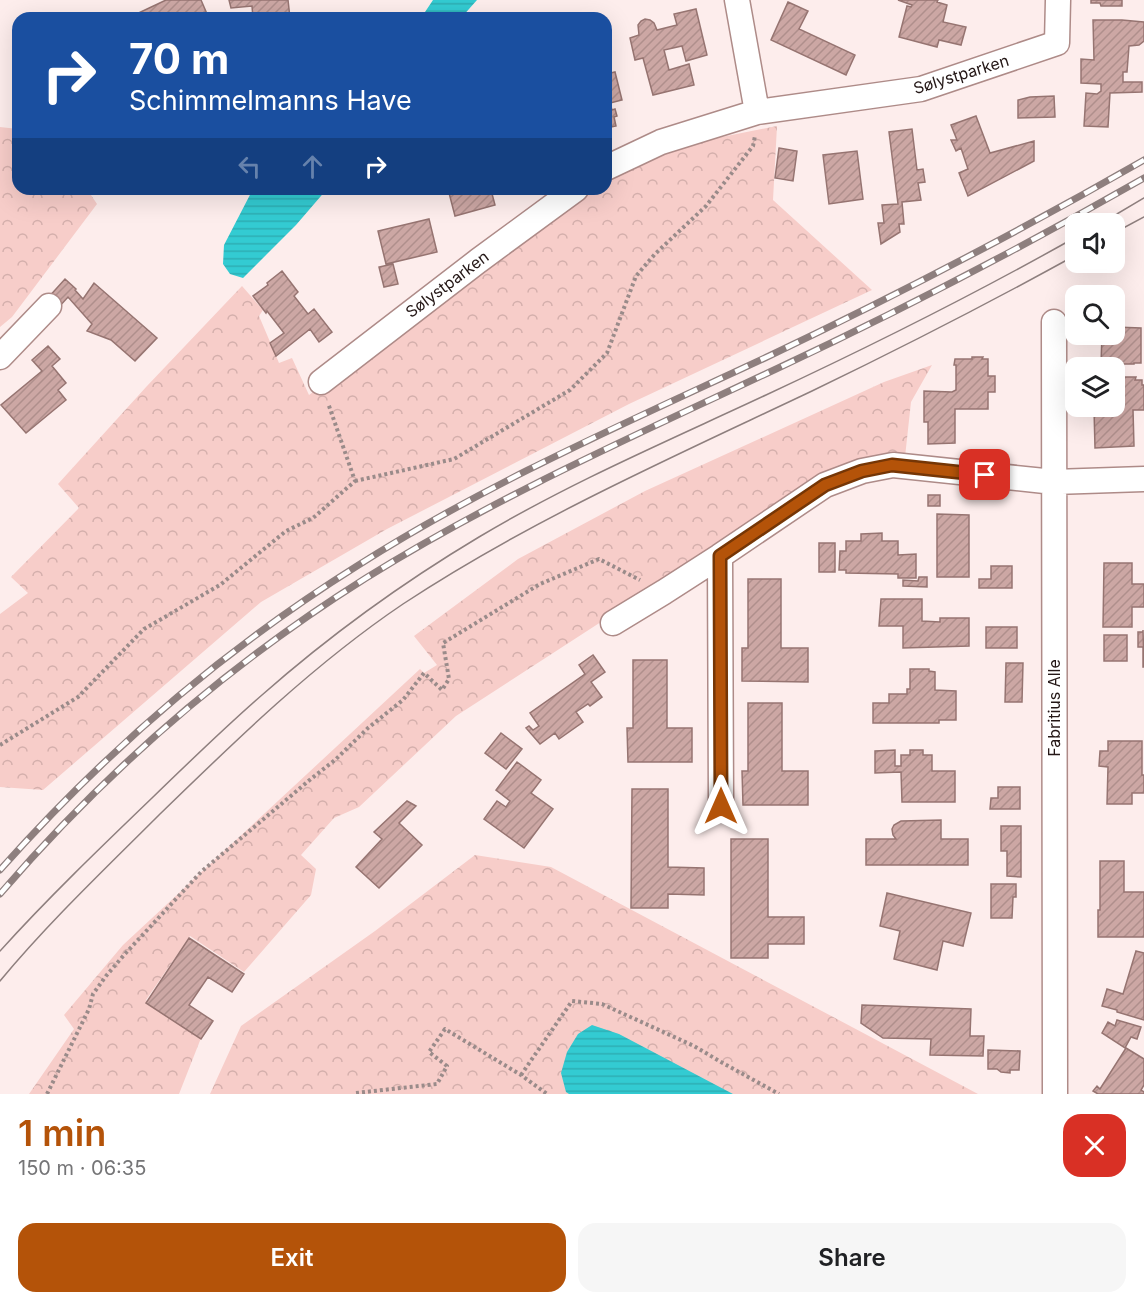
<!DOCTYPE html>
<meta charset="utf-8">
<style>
body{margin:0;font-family:Inter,sans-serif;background:#f6f6f6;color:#202124;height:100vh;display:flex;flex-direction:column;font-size:22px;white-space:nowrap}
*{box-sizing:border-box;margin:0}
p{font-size:20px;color:#757577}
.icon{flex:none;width:33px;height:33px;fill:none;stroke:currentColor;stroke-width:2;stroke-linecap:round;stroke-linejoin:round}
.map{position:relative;height:1094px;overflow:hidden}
.sheet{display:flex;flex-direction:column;background:#fff;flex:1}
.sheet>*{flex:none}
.guide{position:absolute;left:12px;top:12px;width:600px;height:183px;border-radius:18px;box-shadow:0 6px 24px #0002;background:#1a4fa0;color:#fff;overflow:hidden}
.tools{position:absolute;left:1065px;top:213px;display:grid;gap:12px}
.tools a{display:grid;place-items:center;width:60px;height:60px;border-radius:12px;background:#fff;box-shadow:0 6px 24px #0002;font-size:30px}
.pin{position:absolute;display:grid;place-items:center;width:51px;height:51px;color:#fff;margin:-26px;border-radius:12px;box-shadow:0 3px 9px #0006}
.me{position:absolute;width:66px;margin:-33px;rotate:0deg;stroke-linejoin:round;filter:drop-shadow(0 0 4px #0008)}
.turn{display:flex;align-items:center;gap:21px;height:126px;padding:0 18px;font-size:27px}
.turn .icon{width:78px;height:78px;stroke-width:2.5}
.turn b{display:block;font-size:42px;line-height:51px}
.lanes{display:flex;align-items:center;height:57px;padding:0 18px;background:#0003;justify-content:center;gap:30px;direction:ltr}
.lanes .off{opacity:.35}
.round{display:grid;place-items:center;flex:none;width:63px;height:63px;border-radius:18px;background:#f6f6f6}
.summary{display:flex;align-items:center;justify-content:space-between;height:102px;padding:0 18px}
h1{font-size:36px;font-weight:600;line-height:45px;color:#b45309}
.cta{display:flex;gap:12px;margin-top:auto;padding:12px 18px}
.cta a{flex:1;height:69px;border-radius:18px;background:#b45309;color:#fff;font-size:24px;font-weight:600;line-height:69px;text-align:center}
.cta a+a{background:#f6f6f6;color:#202124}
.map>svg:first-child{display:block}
</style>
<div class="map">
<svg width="1144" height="1094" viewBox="0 0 1144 1094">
<defs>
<pattern id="forest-crowns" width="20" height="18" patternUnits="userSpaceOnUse" patternTransform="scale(1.5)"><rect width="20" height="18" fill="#f7cdc9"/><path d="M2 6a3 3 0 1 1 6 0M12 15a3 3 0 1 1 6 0" fill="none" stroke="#d4afac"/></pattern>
<pattern id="water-rules" width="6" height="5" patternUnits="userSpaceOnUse" patternTransform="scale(1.5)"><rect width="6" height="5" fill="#33cbd2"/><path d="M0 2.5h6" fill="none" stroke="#2daeb4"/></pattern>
<pattern id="building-hatch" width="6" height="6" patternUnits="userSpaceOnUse" patternTransform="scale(1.5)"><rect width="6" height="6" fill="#cca7a4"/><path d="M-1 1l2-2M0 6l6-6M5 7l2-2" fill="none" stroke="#af8f8c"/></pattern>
</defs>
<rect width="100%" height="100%" fill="#fdedec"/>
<path fill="url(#forest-crowns)" d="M777,126L773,200L872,290L629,404L387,529L261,602L43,790L0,787V614L28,593L11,577L79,508L58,484L147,386L242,286L263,310L259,316L279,363L292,358L309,395L590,189H606V177L667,148Z
M0,127L18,129V189H87L97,204L12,317L0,327Z
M932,365L911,402L905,457L715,548L456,716L359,807L334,818L301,855L316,869L311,895L244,972L190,936L146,1000L201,1038L179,1094H29L74,1029L64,1015L123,945L420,669L424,673L437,665L414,636L518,559L645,491L884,382Z
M475,855L551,867L978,1094H210L241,1026L375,931Z"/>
<path fill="url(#water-rules)" d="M433,0H477L461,18H421Z
M253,189H327L296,225L243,278L230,274L223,264L224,245Z
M592,1025L619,1034L733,1094H569L566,1092L561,1073L567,1052L578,1034Z"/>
<path fill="url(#building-hatch)" stroke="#967471" stroke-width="1.5" d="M166,0H201L207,14L199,18H128Z
M229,0H288L290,18H253L252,6L231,8Z
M898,0H938L937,2L947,5L943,22L966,27L961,45L939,40L937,47L899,37L907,6L911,7L912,5Z
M1091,0H1122V6H1101L1100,3H1091Z
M788,2L808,11L799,29L855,55L846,75L771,40Z
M696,9L707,55L686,61L682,46L664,50L669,70L689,64L694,85L653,95L643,58L635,60L630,38L639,35L638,25L641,21L645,19L650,20L654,23L657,30L677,25L674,14Z
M1093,20H1122L1144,22V41L1139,45L1129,46L1127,72H1123V82H1142V92L1110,93L1108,127L1084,126L1086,93L1097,94L1101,91V84L1081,83V59L1094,60Z
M615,72L622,100L610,103L612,110L615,109L617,116L614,117L616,126L606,128V74Z
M1054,96L1055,117L1018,118V100L1030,97Z
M976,116L990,153L1034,141V161L968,196L959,173L968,169L961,148L956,151L951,140H957L951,125Z
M912,129L917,170L923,169L925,182L918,183L921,200L902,202L904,224H899L900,232L881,244L878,223H884L882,205L898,204L889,132Z
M779,148L797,151L793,181L775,178Z
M857,151L863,199L829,204L823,155Z
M448,189H494L491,190L495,205L455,216Z
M429,219L437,252L386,264L378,231Z
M393,264L398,284L384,287L379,267Z
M282,271L298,292L294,296L308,314L314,309L332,332L319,342L310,329L276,356L270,343L284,333L267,311L266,313L253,296L268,285L267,283Z
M65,279L76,289L75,290L83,299L94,283L157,338L135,361L111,340L87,331L92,324L68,297L58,308L47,299Z
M1114,327L1141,328V363H1134V364H1101L1102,334H1114Z
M48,346L60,359L52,366L66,383L58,390L66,400L26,433L1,405L42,371L32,360Z
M972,357H983L982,359H988V376H995V392H988V409H955V443L928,444V422H924V391L952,392L956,390V365H954L955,359H972Z
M1114,377H1136L1135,380H1142V385H1144V410H1133L1134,446L1095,448L1094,409L1118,408V391H1114Z
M928,495H940V506H928Z
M937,514L969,515V577H937Z
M882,533V541H898V555L916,554V578H898V574L846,573V570H839L840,551H846V541H861V534Z
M819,543H835V572H819Z
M1104,563H1132V584H1144V607H1132V627H1103Z
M991,566H1012V588H979V579H991Z
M919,577H927V587L903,586V580L918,581Z
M748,579H781V648H808V682L742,681V648H748Z
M881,599H922V621L940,622V618H969V646L903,648V626H879Z
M986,627H1017V648H986Z
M1143,630L1144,667H1143V647H1138V632H1143Z
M1104,635H1127V661H1104Z
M593,655L605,672L591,682L602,697L590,706L588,704L576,712L583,722L559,739L555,733L540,744L526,728L529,726L533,730L539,726L530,713L585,674L579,665Z
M633,660H667V728H692V762H628L627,728H633Z
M1006,663H1023L1022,702H1005Z
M910,669H929V671L935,672V690L956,691V720H939V723H873V703H889V694H907V689H910Z
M748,703H782V771H808V805H743L742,771H748Z
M501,733L522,749L506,769L485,753Z
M1108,741H1142V775H1144V793H1132V804H1107L1108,767L1099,766L1100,751H1108Z
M895,750V766H901V755H910V750H923V755H932V771H955V802H902L901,772L875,773V751Z
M517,762L541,780L531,793L553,809L524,848L484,819L497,801L506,807L510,801L496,790Z
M998,787H1020V809H990L991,798H998Z
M632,789H668V867L704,868V895L668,894V908H631Z
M407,801L416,806L399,823L422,845L379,888L356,867L382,839L374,832Z
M941,820V839H968V865H866V839H896L893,835L892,829L894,825L901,821Z
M1001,826H1021V877L1007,876V851H1001Z
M731,839H768V917H804V944H768V958H731Z
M1100,861H1124V892H1144V937H1098V910H1100Z
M991,884H1016V897H1013L1012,918H991Z
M887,893L971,913L963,946L943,941L937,970L894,959L900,931L880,926Z
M189,938L244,974L232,992L208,977L189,1005L213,1021L201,1039L146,1003Z
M1136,951L1144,953V1020L1117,1012V1010L1102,1006L1107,989L1123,994Z
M862,1005L971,1009L970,1036H984L983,1056L930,1055L931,1039L883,1038L861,1023Z
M1117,1020L1141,1027L1137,1039L1131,1037L1125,1048L1102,1033L1108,1022L1115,1026Z
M1126,1048L1144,1059V1085L1141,1090L1144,1092V1094H1098L1093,1091L1097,1086L1100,1089Z
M988,1050L1020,1051L1019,1070H1010V1073L1001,1072L997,1069H988Z"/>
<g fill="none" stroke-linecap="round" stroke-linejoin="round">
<g stroke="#ae8b88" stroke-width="27">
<path id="minor" d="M737,0L757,112L921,89L1057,43L1058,0
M606,168L661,142L757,112
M1054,322L1055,1094
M0,357L49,306
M321,382L478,261L576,189
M613,623L664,592L720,556
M721,805L720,556L825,485L862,471L893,465L1054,482L1144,479"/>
</g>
<path stroke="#9a8b8a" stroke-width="4" stroke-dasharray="3 3" stroke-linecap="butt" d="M355,481L454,459L570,390L607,353L636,276L655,254L706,206L753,146L755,136
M0,745L78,697L144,629L220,585L286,531L313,518L355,481L328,403
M521,1075L572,1001L602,1004L694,1046L721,1062L779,1094
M356,1093L437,1084L447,1066L429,1052L445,1029L521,1075L547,1094
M47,1094L89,1009L93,994L106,976L124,955L201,872L312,778L335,760L368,728L403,700L424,673L442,690L449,679L443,643L540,584L599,559L640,580"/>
<use href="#minor" stroke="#fff" stroke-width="24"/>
<path stroke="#8e7f7e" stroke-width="1.5" d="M1100,224L1144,198
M1114,233L1144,217
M0,951C48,898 100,848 152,798C188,763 224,728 262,695C329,636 402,583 479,537C571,482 670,440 766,395C871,346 975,294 1076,237
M0,981C49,922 105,869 159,815C236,740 314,664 403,604C532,519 673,457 812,391C901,348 989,303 1076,255"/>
<g stroke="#8e7f7e" stroke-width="7">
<path id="rail" d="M0,870C104,753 223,650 357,566C487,483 630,421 769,356C897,295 1022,230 1144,160
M0,894C105,772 229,664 366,578C496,497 636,435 774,370C900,311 1023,247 1144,178"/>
</g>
<use href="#rail" stroke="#fff" stroke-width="4.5" stroke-dasharray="14" stroke-linecap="butt"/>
</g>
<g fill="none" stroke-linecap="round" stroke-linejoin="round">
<g stroke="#753606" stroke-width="15">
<path id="route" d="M721,806L720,556L825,485L862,471L892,465L985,475"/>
</g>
<use href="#route" stroke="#b45309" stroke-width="10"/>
</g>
<g text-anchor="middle" stroke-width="5" stroke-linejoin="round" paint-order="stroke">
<g font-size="16" fill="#241716" stroke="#fff">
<text transform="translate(961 74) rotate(-17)" y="6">Sølystparken</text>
<text transform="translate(447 284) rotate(-37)" y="6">Sølystparken</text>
<text transform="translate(1054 708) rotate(-90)" y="6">Fabritius Alle</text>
</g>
</g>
</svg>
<div class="tools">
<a><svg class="icon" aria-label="sound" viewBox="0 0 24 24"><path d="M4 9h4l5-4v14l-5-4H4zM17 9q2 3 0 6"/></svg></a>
<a><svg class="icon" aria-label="search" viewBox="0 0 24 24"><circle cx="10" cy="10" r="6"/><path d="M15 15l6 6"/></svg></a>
<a><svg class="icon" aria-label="layers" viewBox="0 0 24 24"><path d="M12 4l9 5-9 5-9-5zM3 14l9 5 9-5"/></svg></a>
</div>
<div class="pin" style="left:985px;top:475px;background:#d93025"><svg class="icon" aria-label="arrive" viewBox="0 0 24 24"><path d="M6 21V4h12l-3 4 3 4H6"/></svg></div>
<svg class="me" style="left:721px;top:806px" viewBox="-20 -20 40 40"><path d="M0-17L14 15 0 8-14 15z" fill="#b45309" stroke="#fff" stroke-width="4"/></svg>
<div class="guide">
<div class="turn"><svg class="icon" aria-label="right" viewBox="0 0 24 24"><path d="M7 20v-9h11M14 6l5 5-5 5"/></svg><div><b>70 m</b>Schimmelmanns Have</div></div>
<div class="lanes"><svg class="icon off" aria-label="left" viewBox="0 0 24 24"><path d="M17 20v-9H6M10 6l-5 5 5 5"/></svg><svg class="icon off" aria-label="ahead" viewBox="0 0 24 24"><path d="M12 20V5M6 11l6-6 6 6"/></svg><svg class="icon" aria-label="right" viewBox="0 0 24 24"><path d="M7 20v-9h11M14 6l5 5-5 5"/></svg></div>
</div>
</div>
<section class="sheet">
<div class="summary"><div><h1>1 min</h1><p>150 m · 06:35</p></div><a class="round" style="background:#d93025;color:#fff"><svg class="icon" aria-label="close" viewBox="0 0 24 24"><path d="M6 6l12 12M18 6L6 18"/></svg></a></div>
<div class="cta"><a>Exit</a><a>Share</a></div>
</section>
